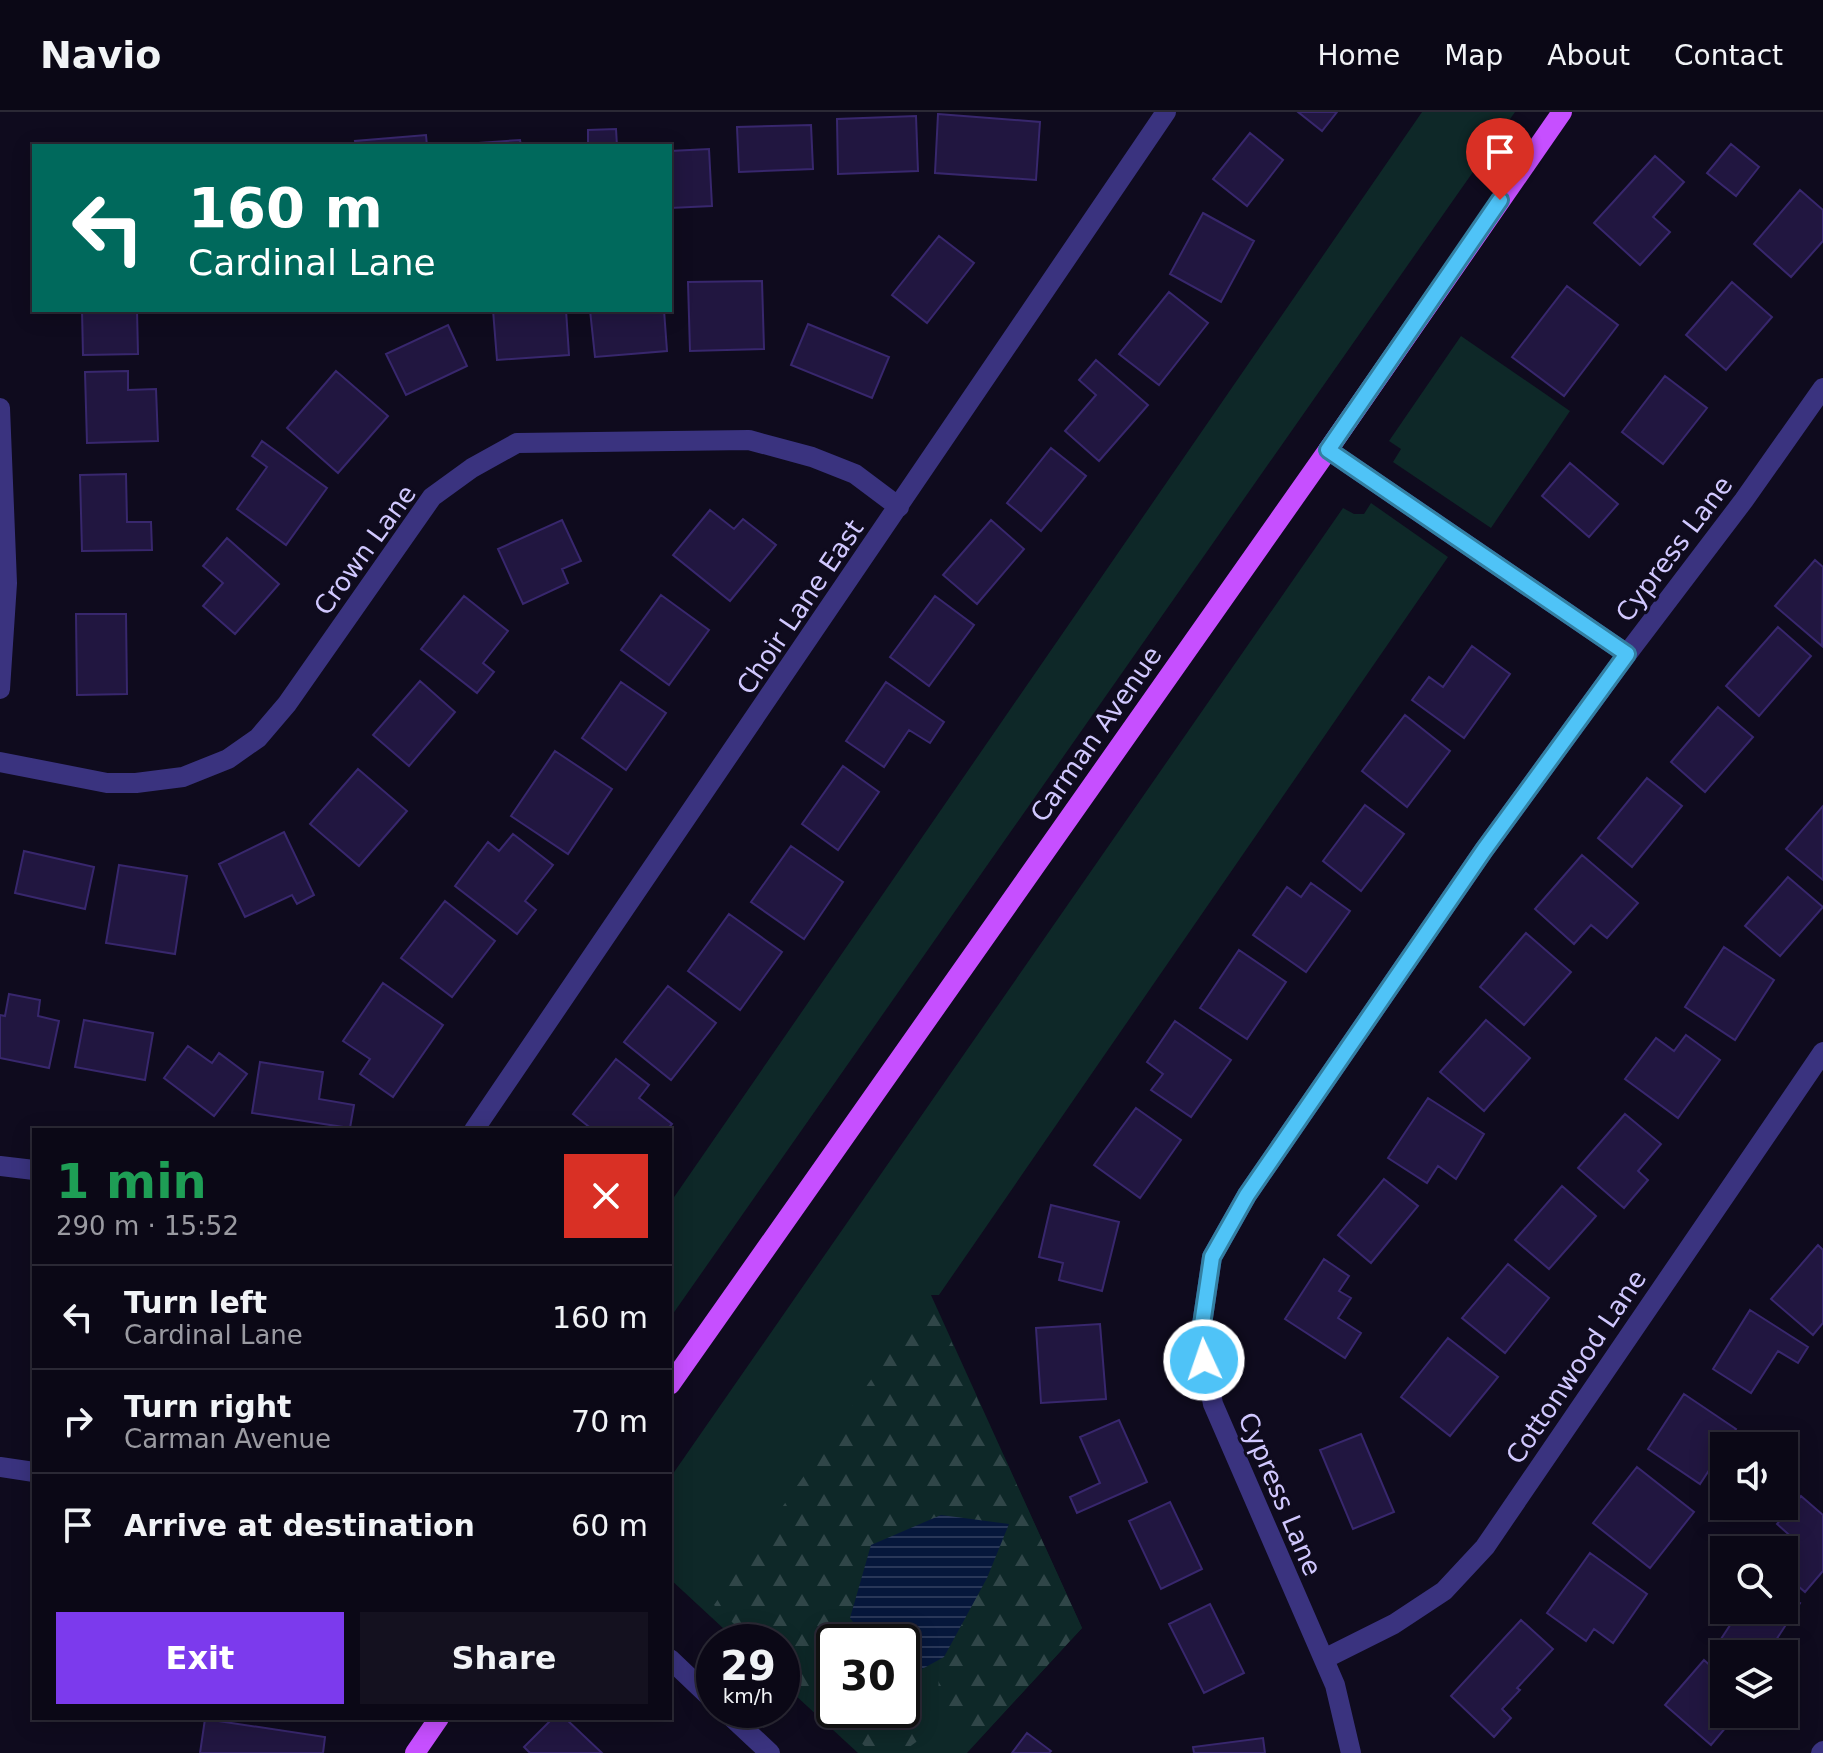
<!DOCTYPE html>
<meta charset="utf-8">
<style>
body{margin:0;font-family:"DejaVu Sans",sans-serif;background:#14111f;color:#f1f3f6;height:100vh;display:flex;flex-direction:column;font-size:30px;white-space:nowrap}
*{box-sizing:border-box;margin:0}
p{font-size:26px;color:#9a9aa1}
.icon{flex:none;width:44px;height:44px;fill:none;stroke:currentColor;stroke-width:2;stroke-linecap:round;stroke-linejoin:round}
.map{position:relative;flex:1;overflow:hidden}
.sheet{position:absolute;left:32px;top:1016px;width:640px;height:592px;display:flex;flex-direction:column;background:#0b0816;border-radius:0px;box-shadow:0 4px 20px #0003,0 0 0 2px #2b2935}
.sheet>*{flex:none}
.top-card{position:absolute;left:32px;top:32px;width:640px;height:168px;border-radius:0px;box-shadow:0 4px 20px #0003,0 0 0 2px #2b2935;background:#00695c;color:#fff;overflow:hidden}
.controls{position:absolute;left:1710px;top:1320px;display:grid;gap:16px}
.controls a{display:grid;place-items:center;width:88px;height:88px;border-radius:0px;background:#0b0816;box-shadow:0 4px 20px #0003,0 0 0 2px #2b2935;font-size:40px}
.speed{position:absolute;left:696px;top:1512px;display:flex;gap:16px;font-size:40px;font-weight:700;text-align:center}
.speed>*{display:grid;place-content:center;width:104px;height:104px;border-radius:50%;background:#0b0816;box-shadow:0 4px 20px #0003,0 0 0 2px #2b2935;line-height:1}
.speed small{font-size:20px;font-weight:400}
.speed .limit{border:4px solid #111;border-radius:12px;background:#fff;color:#111}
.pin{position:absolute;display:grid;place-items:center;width:68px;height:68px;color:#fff;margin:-82px -34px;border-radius:50% 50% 50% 0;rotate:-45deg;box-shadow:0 0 8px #0007}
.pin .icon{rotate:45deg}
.me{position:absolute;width:88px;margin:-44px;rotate:357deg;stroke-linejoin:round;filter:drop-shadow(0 0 6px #0008)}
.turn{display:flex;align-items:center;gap:28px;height:168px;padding:0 24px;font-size:36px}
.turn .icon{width:104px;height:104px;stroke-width:2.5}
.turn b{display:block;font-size:56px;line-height:68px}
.round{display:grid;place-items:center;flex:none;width:84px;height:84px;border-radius:0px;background:#14111f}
.overview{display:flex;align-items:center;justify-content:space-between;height:136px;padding:0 24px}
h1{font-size:48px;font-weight:600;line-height:60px;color:#1e9e55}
.action{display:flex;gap:16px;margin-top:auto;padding:16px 24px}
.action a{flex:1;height:92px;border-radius:0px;background:#7c3aed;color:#fff;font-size:32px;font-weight:600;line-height:92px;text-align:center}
.action a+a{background:#14111f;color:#f1f3f6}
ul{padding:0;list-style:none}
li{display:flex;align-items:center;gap:24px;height:104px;padding:0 24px;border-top:2px solid #2b2935}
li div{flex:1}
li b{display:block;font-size:30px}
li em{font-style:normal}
header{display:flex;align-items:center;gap:48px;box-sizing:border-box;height:112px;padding:0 40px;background:#0b0816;border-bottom:2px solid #2b2935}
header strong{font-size:38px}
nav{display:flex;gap:44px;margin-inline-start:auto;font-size:28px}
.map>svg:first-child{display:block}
</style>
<header>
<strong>Navio</strong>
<nav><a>Home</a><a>Map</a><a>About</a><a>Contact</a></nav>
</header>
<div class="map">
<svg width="1823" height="1641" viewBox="0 0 1823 1641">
<defs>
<pattern id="forest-firs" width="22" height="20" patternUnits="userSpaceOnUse" patternTransform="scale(2)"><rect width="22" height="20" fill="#0e2828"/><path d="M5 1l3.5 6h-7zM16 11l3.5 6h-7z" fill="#304648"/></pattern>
<pattern id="water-rules" width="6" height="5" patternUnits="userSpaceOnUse" patternTransform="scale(2)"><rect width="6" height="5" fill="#06173b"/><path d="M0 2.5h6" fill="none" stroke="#293758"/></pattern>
</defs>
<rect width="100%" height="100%" fill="#0f0b1e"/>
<path fill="#0e2828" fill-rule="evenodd" d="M1422,0H1515L670,1206V1091Z
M1461,224L1570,299L1491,416L1393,350L1401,337L1389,329Z
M1371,391L1448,445L939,1183H931L1082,1516L967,1641H858L782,1571V1530H738L670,1467V1366L1343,396L1354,402H1364ZM834,1530H902V1598H834Z"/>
<path fill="url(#forest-firs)" d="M930,1183L1082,1516L981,1625L938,1594L939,1548L944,1545L850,1505L868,1530H834V1598H902V1575L924,1599L923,1625L901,1641H873L782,1564V1530H753L714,1493Z"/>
<path fill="url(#water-rules)" d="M941,1403L1009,1412L987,1466L944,1545L902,1568V1530H868L850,1506L871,1433Z"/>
<path fill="#211640" stroke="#38276d" stroke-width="2" d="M1298,0H1337L1322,19Z
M938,2L1040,10L1036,68L935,61Z
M916,4L918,59L838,62L837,7Z
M811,13L813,57L739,60L737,15Z
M616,17L617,34H572L588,33V18Z
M1250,21L1283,48L1247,94L1213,67Z
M426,23L427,34H356L355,29Z
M520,28L521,34H451V33Z
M1731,32L1759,55L1736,84L1707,61Z
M709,37L712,94L670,96V39Z
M1655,44L1684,70L1653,105L1670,120L1640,153L1594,111Z
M1800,78L1823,98V129L1791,165L1754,132Z
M1203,101L1254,129L1221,190L1170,162Z
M939,124L974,151L927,211L892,183Z
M762,169L764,237L690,239L688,170Z
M1732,170L1772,205L1726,258L1686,223Z
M1567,174L1618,213L1564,284L1512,245Z
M1169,180L1208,211L1159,273L1119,242Z
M82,198H137L138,242L83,243Z
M493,198H566L569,243L497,248Z
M590,198H664L667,239L595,245Z
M808,212L889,245L872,286L791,253Z
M448,213L467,254L406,283L386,242Z
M1096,248L1148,293L1099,349L1065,319L1096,283L1079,268Z
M128,259V278L156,277L158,329L87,331L85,260Z
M336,259L388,304L338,361L287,316Z
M1665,264L1707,296L1663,352L1622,320Z
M262,329L327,376L286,433L237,397L267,355L252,344Z
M1051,336L1086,364L1041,419L1007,391Z
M1570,351L1618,392L1589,425L1542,384Z
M126,362L127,410H151L152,438L82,439L80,363Z
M710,398L734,417L743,407L776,433L730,489L673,443Z
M562,408L581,449L562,457L568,471L523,492L498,437Z
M991,408L1024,437L977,492L943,463Z
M227,426L279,472L235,522L203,494L223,471L203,454Z
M1815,448L1823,455L1822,534L1775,494Z
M661,483L709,518L669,573L621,538Z
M464,484L508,519L483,551L494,560L477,581L421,537Z
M935,484L974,513L929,574L890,545Z
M76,502H126L127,582L77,583Z
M1778,515L1811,544L1759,604L1726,574Z
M1472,534L1510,562L1464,626L1412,588L1429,565L1443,575Z
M420,569L455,600L409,654L373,623Z
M621,570L666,601L626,658L582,626Z
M886,570L944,610L930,631L909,618L884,655L846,629Z
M1718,595L1753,625L1705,680L1671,650Z
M1405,603L1450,639L1407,695L1362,659Z
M555,639L612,677L568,742L511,704Z
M843,654L879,680L838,738L802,712Z
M358,657L407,699L359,754L310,712Z
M1647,666L1682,694L1632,755L1598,726Z
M1365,693L1404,722L1361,779L1323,749Z
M1823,694V768L1786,737Z
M284,720L314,783L297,792L292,783L245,805L219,752Z
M513,722L553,753L525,789L536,798L517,822L455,774L488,730L499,739Z
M791,734L843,770L804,827L751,790Z
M24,739L94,755L85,797L15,781Z
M1582,743L1638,791L1607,826L1591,813L1574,832L1535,797Z
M119,753L187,764L175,842L106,831Z
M1788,765L1823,795L1780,844L1745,814Z
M1311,771L1350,799L1306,860L1253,823L1287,775L1301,785Z
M445,789L495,829L452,885L401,846Z
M729,802L782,840L740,898L688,859Z
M1526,821L1571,860L1524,913L1480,875Z
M1724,835L1774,868L1735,928L1685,895Z
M1239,838L1286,870L1247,927L1200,896Z
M383,871L443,913L393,985L360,962L370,947L343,929Z
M668,874L716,911L671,968L624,930Z
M9,882L40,888L38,904L59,909L49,956L0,946V903L5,904Z
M84,908L153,921L145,968L75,955Z
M1486,908L1530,946L1484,999L1440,960Z
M1175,909L1231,948L1191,1005L1151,978L1163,962L1147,950Z
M1686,923L1720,948L1678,1006L1625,967L1656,926L1674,939Z
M188,934L212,951L219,941L247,962L214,1004L164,966Z
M616,947L649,973L639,986L672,1012L667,1018H593L573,1002Z
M260,950L323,960L319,987L354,993L350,1016L252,1001Z
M1428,986L1484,1022L1456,1067L1438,1054L1427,1071L1388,1046Z
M1136,996L1181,1028L1140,1086L1094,1053Z
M1625,1002L1661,1032L1638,1059L1648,1068L1624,1096L1578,1056Z
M1384,1067L1418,1094L1371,1151L1338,1123Z
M1562,1074L1596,1104L1549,1157L1515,1128Z
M1051,1093L1119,1110L1102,1179L1059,1168L1063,1151L1039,1145Z
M1818,1133L1823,1138V1211L1813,1223L1771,1187Z
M1324,1147L1349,1164L1339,1179L1351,1186L1338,1206L1361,1221L1345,1246L1285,1207Z
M1508,1152L1549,1186L1505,1241L1462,1206Z
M1750,1198L1808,1235L1798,1251L1778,1239L1751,1281L1713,1257Z
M1100,1212L1106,1287L1041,1291L1036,1216Z
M1448,1226L1498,1265L1450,1324L1401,1285Z
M1684,1282L1736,1317L1700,1372L1648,1337Z
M1119,1308L1147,1370L1077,1401L1070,1385L1100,1371L1080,1325Z
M1361,1322L1394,1400L1353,1417L1320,1338Z
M1637,1355L1694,1400L1650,1456L1593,1411Z
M1801,1384L1823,1403V1459L1805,1480L1784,1462V1441L1795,1428L1777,1412Z
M1170,1390L1202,1457L1161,1477L1129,1409Z
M1590,1441L1647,1482L1613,1531L1594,1517L1586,1529L1547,1501Z
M1784,1482L1800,1491L1767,1542H1745L1721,1527L1740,1498H1784Z
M1210,1492L1244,1561L1204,1581L1169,1512Z
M1521,1508L1553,1537L1517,1576L1520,1578L1502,1597L1511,1606L1494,1625L1451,1584Z
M1704,1548L1724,1566V1602H1737L1711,1633L1665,1593Z
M553,1606H565L602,1641H530L524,1635Z
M205,1607L325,1625L323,1641H200Z
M1027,1621L1051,1639L1049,1641H1012Z
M1263,1626L1265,1641H1194L1193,1635Z"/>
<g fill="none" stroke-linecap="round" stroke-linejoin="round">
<path stroke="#3a337f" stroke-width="20" d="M0,296L7,471L0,577
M1328,338L1627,542
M0,650L107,671H136L183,665L228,647L258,626L287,592L432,385L472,356L517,331L749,328L812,345L855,362L899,395
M474,1018L1166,0
M0,1054L34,1058
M0,1355L34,1360
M670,1547L714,1589
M1324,1547L1394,1512L1444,1479L1485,1435L1823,940
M724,1598L770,1641
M1351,1641L1335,1573L1213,1292L1200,1226L1212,1145L1247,1083L1484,738L1627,542L1744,388L1823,276
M1821,1641L1823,1639"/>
<path stroke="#c64fff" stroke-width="20" d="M670,1273L1328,338L1562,0
M415,1641L439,1606"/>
</g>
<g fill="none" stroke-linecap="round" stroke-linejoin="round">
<g stroke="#337fa1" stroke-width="20">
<path id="route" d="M1204,1248L1200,1226L1212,1145L1247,1083L1484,738L1627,542L1328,338L1500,88"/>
</g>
<use href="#route" stroke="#4fc3f7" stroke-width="14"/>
</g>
<g text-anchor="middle" stroke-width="6" stroke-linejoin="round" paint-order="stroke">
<g font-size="26" fill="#d1c8ff" stroke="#0f0b1e">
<text transform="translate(1674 437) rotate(-53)" y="9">Cypress Lane</text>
<text transform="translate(365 438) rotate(-54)" y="9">Crown Lane</text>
<text transform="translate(800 495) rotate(-56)" y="9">Choir Lane East</text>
<text transform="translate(1096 622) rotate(-55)" y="9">Carman Avenue</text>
<text transform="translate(1576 1255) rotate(-56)" y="9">Cottonwood Lane</text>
<text transform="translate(1280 1382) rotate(67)" y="9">Cypress Lane</text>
</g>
</g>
</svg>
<div class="controls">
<a><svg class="icon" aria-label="sound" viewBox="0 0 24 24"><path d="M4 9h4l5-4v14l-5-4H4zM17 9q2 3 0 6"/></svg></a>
<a><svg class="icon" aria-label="search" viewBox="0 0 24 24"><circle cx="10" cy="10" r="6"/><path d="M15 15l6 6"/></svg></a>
<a><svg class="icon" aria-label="layers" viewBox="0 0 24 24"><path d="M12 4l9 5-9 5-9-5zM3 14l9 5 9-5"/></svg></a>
</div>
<div class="speed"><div>29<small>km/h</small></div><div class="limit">30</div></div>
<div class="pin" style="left:1500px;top:88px;background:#d93025"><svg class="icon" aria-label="arrive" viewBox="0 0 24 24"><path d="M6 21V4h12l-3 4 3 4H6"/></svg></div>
<svg class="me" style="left:1204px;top:1248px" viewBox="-20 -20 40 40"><circle r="17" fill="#4fc3f7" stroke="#fff" stroke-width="3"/><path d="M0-11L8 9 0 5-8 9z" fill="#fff"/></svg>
<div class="top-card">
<div class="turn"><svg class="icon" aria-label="left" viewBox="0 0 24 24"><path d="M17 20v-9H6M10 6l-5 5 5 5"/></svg><div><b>160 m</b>Cardinal Lane</div></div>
</div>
<section class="sheet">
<div class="overview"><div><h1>1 min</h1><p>290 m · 15:52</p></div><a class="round" style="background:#d93025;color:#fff"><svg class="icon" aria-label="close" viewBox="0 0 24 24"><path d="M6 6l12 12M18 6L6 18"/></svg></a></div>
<ul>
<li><svg class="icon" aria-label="left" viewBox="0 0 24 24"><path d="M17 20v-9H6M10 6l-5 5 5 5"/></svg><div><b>Turn left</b><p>Cardinal Lane</p></div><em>160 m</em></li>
<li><svg class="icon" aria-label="right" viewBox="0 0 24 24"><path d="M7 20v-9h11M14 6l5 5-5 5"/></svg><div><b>Turn right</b><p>Carman Avenue</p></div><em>70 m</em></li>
<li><svg class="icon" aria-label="arrive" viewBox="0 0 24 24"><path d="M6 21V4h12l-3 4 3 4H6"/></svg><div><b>Arrive at destination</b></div><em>60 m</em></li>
</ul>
<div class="action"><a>Exit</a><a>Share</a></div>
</section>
</div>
